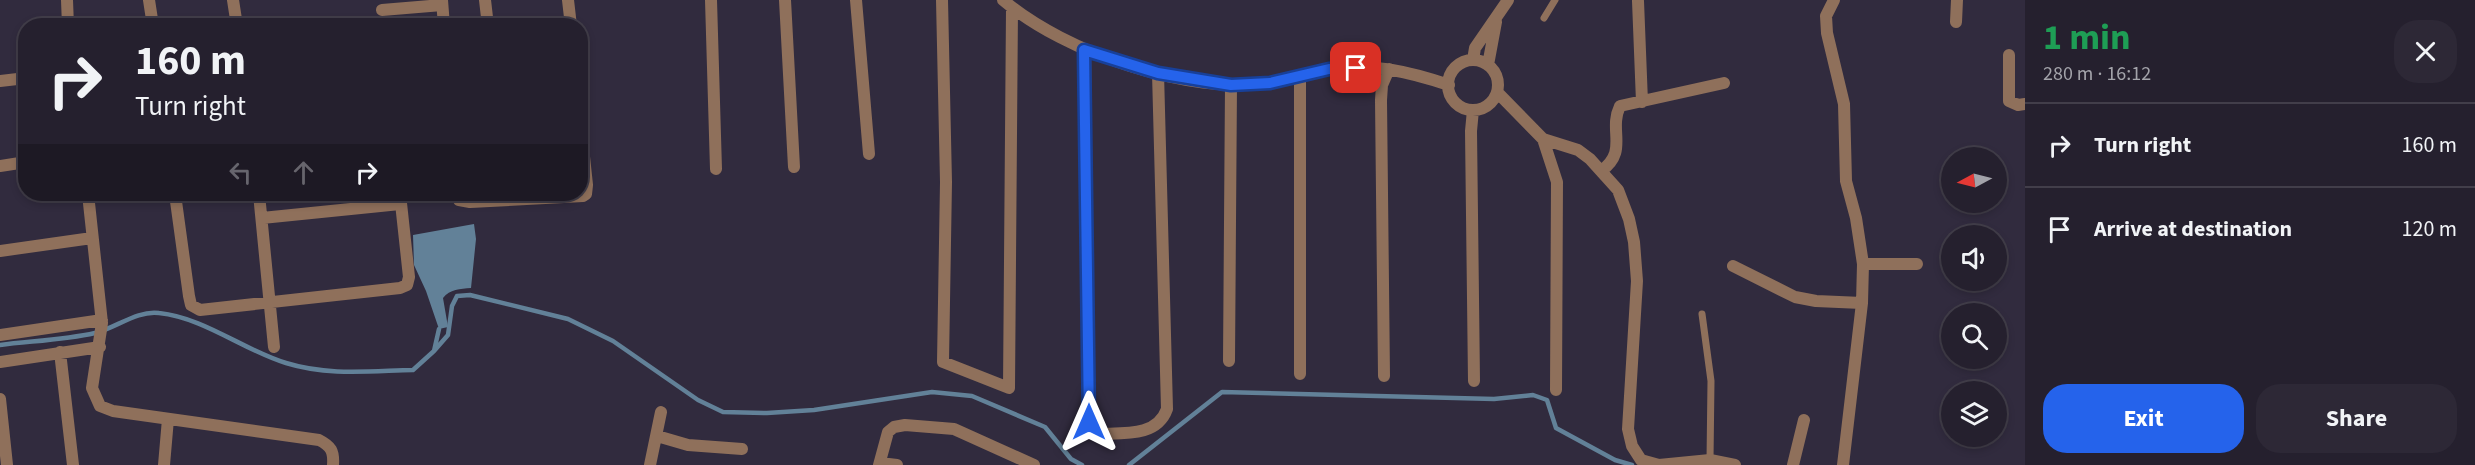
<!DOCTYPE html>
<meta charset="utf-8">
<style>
body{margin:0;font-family:"Source Sans 3",sans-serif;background:#2d2836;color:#f1f3f6;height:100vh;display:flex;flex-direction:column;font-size:22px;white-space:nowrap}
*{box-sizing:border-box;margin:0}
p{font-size:20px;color:#a3a3aa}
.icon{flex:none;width:33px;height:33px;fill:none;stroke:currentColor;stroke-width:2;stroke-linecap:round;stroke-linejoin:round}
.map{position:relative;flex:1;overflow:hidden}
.details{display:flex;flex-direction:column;background:#25202e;width:450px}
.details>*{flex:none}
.top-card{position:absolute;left:18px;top:18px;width:570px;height:183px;border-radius:24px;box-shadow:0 3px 9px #0003,0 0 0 2px #423e4a;background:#25202e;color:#f1f3f6;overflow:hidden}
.needle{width:39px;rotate:263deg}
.controls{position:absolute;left:1941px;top:147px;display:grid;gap:12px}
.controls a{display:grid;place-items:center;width:66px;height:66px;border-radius:50%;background:#25202e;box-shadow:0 3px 9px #0003,0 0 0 2px #423e4a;font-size:30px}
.pin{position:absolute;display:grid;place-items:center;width:51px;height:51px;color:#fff;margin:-26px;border-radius:12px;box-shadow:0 3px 9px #0006}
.me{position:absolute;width:66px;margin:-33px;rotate:0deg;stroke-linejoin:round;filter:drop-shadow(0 0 4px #0008)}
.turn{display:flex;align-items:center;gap:21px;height:126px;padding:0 18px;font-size:27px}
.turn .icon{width:78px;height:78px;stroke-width:2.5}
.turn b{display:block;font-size:42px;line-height:51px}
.lanes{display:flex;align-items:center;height:57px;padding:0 18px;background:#0003;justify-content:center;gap:30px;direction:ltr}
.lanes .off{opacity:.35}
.round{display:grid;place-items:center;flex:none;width:63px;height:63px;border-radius:24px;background:#2d2836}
.head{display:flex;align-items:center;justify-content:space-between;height:102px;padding:0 18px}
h1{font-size:36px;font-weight:700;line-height:45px;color:#1e9e55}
.action{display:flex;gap:12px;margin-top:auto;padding:12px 18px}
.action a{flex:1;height:69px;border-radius:24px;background:#2563eb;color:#fff;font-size:24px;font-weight:700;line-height:69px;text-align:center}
.action a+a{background:#2d2836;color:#f1f3f6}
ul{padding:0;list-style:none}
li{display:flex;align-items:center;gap:18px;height:84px;padding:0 18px;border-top:2px solid #423e4a}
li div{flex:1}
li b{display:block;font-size:22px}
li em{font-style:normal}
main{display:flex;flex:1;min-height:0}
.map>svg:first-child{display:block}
</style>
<main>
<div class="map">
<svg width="2025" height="465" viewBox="0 0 2025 465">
<rect width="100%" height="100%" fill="#312b3e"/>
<path fill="#628198" d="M474,224L476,239L471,288C460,289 450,289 443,298L448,327L439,329L426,291L414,265L413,235Z"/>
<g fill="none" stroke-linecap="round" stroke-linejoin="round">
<path stroke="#628198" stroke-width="4.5" d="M0,345C31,341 64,340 95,333C116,328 137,310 159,313C205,318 243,350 286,363C328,376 369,371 413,370L434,351L439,329
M434,351L448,335L452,306L457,296L470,295L568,319L613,341L698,400L723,412L767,413L814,410L932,392L972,396L1045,427L1071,459L1082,465
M1129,465L1222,392L1494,399L1533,395L1547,400L1556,428L1615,460L1632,465"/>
<path stroke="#8f705b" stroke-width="7" d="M1544,18L1555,0
M1702,314L1711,381L1710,460"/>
<path stroke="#8f705b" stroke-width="12" d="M67,0L68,26
M149,0L153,26
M233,0L237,26
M442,0L444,26
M485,0L488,26
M568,0L571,26
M711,0L716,169
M785,0L794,167
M856,0L869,154
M942,0L946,182L943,362L1009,388L1012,8
M1003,0C1065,53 1189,95 1271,83C1290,80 1309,72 1328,69C1369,62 1410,72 1449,85
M1834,0L1826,16L1827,33L1844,104L1846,181L1856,218L1863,264L1862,303L1843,465
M1638,1L1642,102
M382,10L442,5
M1956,22L1957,0
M1085,50L1089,422L1093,432L1099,434C1124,433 1157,437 1167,409L1158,73
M2009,55V101L2018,105L2025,104
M1473,60L1475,48L1508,0
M1448 85a25 25 0 1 1 50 0a25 25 0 1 1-50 0Z
M1488,65L1496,22
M1300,76V374
M0,81L26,78
M1497,92L1543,139L1557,182L1556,390
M1473,110L1471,131L1474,381
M1543,139L1578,150L1590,159L1618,190L1629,219L1634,242L1637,281L1628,429L1632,446L1641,460L1659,465
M0,166L26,162
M1601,171C1629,151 1608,131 1620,106L1724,83
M88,194L102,323L92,388L100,406L113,411L319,440C331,446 334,451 333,465
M175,194L189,296L191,305L200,310L400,288L407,285L409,277L400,194
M259,194L274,347
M457,194L459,200L470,202L583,196L586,194L587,185L580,119
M262,218L400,204
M0,251L92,238
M1863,264H1917
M1733,266L1795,297L1816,301L1862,303
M0,335L102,320
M60,352L73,465
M1229,361L1231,85
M0,362L100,347
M1384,376L1381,100L1382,85L1389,69
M0,399L7,465
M657,436L688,445L742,449
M880,463L897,465
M164,465L168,419
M650,465L661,412
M879,465L888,432L894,427L905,425L954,429L1034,465
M1659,465L1710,460L1735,465
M1793,465L1804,420"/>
</g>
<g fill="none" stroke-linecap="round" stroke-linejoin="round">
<g stroke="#184099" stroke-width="15">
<path id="route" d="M1089,422L1084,50L1158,73L1231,85L1270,83L1329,69L1356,68"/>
</g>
<use href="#route" stroke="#2563eb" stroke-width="10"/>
</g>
</svg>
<div class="controls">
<a><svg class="needle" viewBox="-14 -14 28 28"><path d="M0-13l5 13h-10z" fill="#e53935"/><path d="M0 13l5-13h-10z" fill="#a3a3aa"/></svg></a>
<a><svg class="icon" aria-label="sound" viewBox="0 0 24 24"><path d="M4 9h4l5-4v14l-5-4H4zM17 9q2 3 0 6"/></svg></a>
<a><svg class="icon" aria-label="search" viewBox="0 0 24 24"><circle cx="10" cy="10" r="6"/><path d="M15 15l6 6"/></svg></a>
<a><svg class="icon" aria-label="layers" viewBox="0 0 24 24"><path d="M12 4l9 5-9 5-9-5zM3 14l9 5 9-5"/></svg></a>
</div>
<div class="pin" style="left:1356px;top:68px;background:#d93025"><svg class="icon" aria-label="arrive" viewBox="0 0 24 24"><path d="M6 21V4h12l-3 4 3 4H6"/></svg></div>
<svg class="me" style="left:1089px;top:422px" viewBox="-20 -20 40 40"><path d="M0-17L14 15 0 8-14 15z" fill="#2563eb" stroke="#fff" stroke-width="4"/></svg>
<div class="top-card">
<div class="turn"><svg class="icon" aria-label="right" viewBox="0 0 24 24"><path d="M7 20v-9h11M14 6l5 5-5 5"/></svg><div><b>160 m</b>Turn right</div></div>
<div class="lanes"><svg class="icon off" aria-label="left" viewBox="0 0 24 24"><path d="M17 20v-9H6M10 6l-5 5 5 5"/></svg><svg class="icon off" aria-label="ahead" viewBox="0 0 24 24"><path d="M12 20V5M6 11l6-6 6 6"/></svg><svg class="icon" aria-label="right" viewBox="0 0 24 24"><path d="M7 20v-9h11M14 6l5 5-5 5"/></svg></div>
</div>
</div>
<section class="details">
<div class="head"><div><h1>1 min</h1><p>280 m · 16:12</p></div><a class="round"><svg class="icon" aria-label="close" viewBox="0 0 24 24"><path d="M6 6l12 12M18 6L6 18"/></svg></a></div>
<ul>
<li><svg class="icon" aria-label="right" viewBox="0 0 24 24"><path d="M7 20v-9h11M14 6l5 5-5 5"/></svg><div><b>Turn right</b></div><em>160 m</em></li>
<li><svg class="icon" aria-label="arrive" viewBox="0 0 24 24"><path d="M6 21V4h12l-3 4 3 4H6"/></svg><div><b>Arrive at destination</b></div><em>120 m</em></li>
</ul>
<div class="action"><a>Exit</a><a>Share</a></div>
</section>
</main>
